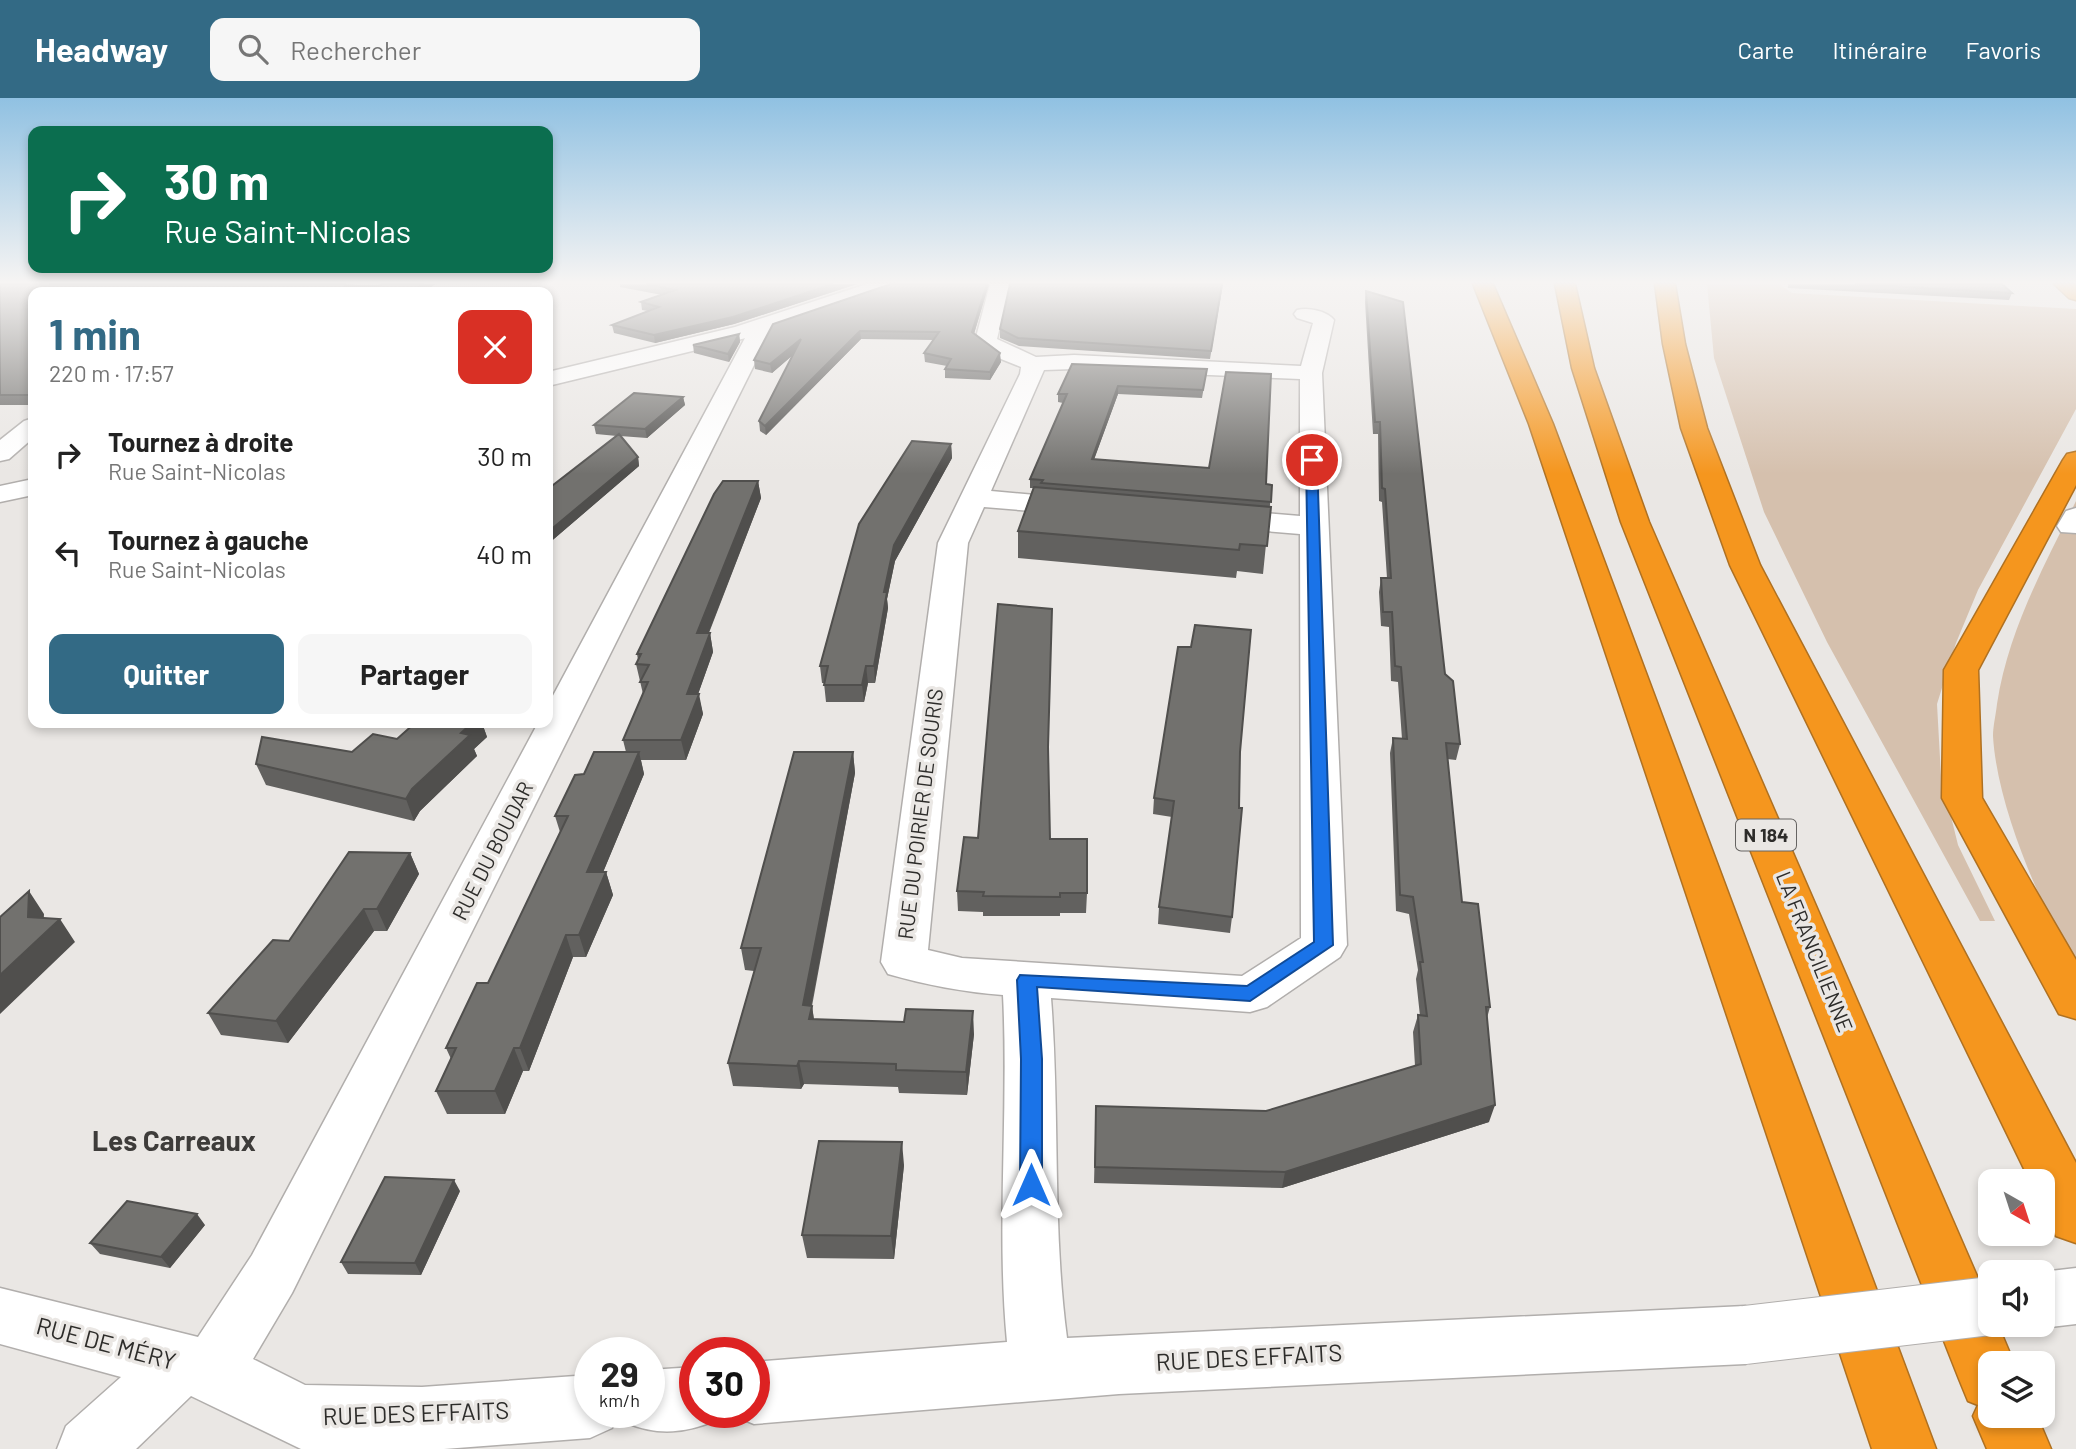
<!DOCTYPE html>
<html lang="fr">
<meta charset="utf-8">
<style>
body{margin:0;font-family:Barlow,sans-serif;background:#f6f6f6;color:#222;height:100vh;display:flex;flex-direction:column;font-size:26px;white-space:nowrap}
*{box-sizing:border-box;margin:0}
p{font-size:23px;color:#767676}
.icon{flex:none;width:38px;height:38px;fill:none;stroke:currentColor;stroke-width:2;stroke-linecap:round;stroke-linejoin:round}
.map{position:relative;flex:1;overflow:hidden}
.panel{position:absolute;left:28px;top:189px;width:525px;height:441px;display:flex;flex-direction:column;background:#fff;border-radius:14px;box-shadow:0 4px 10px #0003}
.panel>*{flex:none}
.banner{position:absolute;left:28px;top:28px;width:525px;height:147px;border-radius:14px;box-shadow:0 4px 10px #0003;background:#0b6e4f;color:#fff;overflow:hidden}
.needle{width:46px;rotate:141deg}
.buttons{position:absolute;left:1978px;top:1071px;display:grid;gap:14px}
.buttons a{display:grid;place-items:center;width:77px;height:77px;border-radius:14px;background:#fff;box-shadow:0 4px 10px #0003;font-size:35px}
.speed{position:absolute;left:574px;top:1239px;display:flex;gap:14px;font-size:35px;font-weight:700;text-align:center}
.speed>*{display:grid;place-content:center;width:91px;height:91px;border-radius:50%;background:#fff;box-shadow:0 4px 10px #0003;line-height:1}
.speed small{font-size:18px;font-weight:400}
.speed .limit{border:10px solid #d22;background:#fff;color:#111}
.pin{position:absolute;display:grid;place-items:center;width:60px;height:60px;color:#fff;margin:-30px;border:4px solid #fff;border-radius:50%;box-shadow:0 2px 7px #0007}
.me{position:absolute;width:77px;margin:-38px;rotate:0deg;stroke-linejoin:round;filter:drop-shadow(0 0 5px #0008)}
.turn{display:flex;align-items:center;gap:24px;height:147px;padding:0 21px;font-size:32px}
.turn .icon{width:91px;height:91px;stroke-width:2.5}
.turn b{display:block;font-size:49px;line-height:60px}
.round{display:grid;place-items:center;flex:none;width:74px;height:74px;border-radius:14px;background:#f6f6f6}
.headline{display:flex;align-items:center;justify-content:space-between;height:119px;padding:0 21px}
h1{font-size:42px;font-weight:700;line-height:52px;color:#336a85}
.primary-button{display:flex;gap:14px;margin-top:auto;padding:14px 21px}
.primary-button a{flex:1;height:80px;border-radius:14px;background:#336a85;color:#fff;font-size:28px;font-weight:700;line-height:80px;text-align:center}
.primary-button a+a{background:#f6f6f6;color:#222}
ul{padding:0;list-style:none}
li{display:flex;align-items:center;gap:21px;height:98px;padding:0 21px}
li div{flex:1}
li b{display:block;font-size:26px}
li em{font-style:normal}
header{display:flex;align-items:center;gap:42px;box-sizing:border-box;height:98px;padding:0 35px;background:#336a85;color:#fff}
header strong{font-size:33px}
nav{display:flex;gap:38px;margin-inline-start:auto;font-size:24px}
.search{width:490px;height:63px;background:#f6f6f6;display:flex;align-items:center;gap:18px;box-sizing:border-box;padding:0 24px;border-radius:14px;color:#767676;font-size:26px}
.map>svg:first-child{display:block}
</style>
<header>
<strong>Headway</strong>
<div class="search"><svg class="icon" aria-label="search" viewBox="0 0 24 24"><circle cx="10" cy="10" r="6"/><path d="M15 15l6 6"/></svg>Rechercher</div>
<nav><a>Carte</a><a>Itinéraire</a><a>Favoris</a></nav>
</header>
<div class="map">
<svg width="2076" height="1351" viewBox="0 0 2076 1351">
<rect width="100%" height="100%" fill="#eae7e4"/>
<path fill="#d5c0ad" d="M1707,186H1779L1792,195L2076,211V311L1978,492L1956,545L1937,606L1941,678L1958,747L1995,823H1980L1827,544L1764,414L1714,260Z
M2076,403V868C2040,808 1997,708 1993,638C1993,628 1996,616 1997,606C2008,533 2044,468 2076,403Z"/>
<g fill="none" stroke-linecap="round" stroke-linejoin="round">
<g stroke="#b1aeac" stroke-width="3">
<path id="street" d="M990,186H1010L997,241L1036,259L1074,257L1301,268L1313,225L1297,220L1294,216L1297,212C1308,209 1327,213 1334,222L1322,275L1347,847L1340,859L1267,909L1250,914L1051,900C1060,1013 1052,1128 1067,1240L1745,1208L1766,1216L1775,1237L1766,1258L1745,1266L1119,1296L754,1326L732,1317L731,1314H754V1264L1007,1244C996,1129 1009,1013 1003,897C964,894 926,887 888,876L881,864L938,445L1020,276L1021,269L996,259L975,243ZM1074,271L1300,281V418L1218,411L1208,414L1204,420L1208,426L1218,429L1300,436L1301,840L1242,878L962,860L928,852L968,445L984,409L1081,417L1091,415L1095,409L1091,403L1081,401L991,393L1044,272Z
M763,221L774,227L292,1195L253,1261L305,1287L422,1289L590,1277V1314H619L612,1330L590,1340L444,1351H301L191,1298L136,1351H57L66,1328L121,1279L0,1246V1190L198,1239L252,1157L538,625H548V607L752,227Z
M33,320V340L9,361L0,363V342L24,323Z
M2076,410V435L2061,434L2057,428L2066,413Z
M2076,1170V1226L2042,1230L2034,1227H2042V1174Z
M695,1269V1314H720L717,1322C686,1335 658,1338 627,1325L622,1314H649V1272Z"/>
</g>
<g stroke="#b1aeac" stroke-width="3">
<path id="secondary" d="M867,186H897L895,190L750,239L548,288V274L735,229Z
M33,381V397L0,404V388Z"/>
</g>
<g stroke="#af7122" stroke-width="3">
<path id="highway" d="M1473,186H1493L1553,326L1936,1351H1872L1529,326Z
M1555,186H1575L1594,270L1649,424L1990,1208V1227H1998L2014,1265H1990V1318H2037L2051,1351H1987L1973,1318L1978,1307L1968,1303L1959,1281L1621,424L1572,270Z
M1655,186H1675L1685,246L1707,330L1760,467L2076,1065V1145L2056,1138L2042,1109V1083H2030L1730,467L1681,330L1663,246Z
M2054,186H2076V202L2069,200Z
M2076,354V387L1978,572L1982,700L2076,862V921L2059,916L1942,700L1944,572L2063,362L2067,356Z"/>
</g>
<use href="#street" fill="#fff" fill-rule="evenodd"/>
<use href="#secondary" fill="#fff" fill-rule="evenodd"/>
<use href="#highway" fill="#f5961e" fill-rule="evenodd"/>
<g stroke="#b1aeac" stroke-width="60" stroke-linecap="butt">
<path id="street-bridge" d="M1745,1237L1990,1208"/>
</g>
<use href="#street-bridge" stroke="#fff" stroke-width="58"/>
</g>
<path fill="#62615f" d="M0,186H356L351,188H378L382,186H435L425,194H33V307H0Z
M620,186H857L734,226L655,245L614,235L612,227L648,213L642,212L641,204L662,197L620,189Z
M891,186H989L974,236L1001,264L990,282L945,280V271L947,268L925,264L924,255L934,242L861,241L766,337L760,333L759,323L793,257L772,275L755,271L754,262Z
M1223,186L1210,261L1019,248L1000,240V231Z
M1788,186H2002L2012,195L2009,202L1788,190Z
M1366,193L1460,646L1456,662L1447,661L1462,804L1490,909L1487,920L1489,1024L1282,1090L1094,1085L1096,1008L1266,1013L1415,968L1413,934L1418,917L1420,918L1416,881L1418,872L1409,816L1396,813L1390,655L1393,640L1402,641L1398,584L1391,583L1389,529L1381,528L1379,494L1381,480H1387L1382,404L1379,403L1378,336H1373L1365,204Z
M739,236L740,244L729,264L694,255L693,247Z
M1207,271L1202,300L1118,296L1094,361L1272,387L1263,476L1237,473L1236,480L1018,460V433L1033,390H1030V381L1063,305L1058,304V296Z
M683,299L685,307L647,340L620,338L638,359L639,368L548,446V391L617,338L596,336L594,327Z
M951,346L952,360L895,463L887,501L888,510L875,585H868L864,604H826L824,585H822L820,568Z
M758,383L761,400L709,535H710L713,554L698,596L703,616L686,662H641L644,676L603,774H606L613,797L586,859H573L529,973H523L505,1016H447L436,993L451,961L446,950L488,885L560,734L555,718L584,676L626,654L623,642L643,596L636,566L638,562L637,556Z
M173,625H206L199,630Z
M415,625H482L487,639L474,651L477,658L420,713L414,723L266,687L256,666L352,654L397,641Z
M853,654L855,675L812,908L814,921L974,936L967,997L899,995L898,989L804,986L801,991L733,988L728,965L754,873L745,872L741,850Z
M1240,654L1232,819L1230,835L1158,826L1159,809L1172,719L1153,716L1154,700Z
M978,740L1050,741L1087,795L1086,815H1060V818H983V814L958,813L957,793Z
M410,755L419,776L387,833H374L288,945L221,937L208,915L289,843Z
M904,1067L894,1161L807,1160L802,1137Z
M460,1093L421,1177L348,1176L341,1164Z
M205,1127L170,1170L100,1156L90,1145Z"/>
<path fill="#504f4d" d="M422,186H435L425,194H411Z
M833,186H857L734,226L655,245L654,237Z
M987,186H989L972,242V234Z
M860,233L861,241L766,337L765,328Z
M739,236L740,244L729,264L728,256Z
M801,241L802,249L772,275L770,266Z
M1000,255L1001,264L990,282V274Z
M1118,288V296L1091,370L1092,361Z
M683,299L685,307L647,340L645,331Z
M951,346L952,360L895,463L887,501L888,510L875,585L874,568L884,494L894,447Z
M638,359L639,368L548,446V434Z
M758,383L761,400L701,554L697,535Z
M710,535L713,554L691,616L687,596Z
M866,568L868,585L864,604L862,587Z
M699,596L703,616L686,662L681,642Z
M197,625H206L199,630Z
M472,625H482L487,639L474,651L477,658L420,713L414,723L406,701L412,691L461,635Z
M639,654L644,676L594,796L587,774Z
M853,654L855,675L811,909L812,908L815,931L813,944L803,907Z
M410,755L419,776L387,833L377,811Z
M606,774L613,797L586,859L579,837Z
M29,793L44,816L43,837L60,821L75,844L0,916V877L28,819Z
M364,811L374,833L288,945L276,923Z
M566,837L573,859L529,973L520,950Z
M973,913L974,936L967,997L966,974Z
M514,950L523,973L505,1016L495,993Z
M799,963L804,986L801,991L797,968Z
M1495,1007L1489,1024L1282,1090L1285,1074Z
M902,1044L904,1067L894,1161L891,1138Z
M454,1082L460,1093L421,1177L415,1165Z
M197,1116L205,1127L170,1170L161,1159Z"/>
<path fill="#72716e" stroke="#504f4d" stroke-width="2" d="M0,186H345V188H378L382,186H422L411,194H33V297H0Z
M646,186H833L733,219L654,237L612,227L659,209L641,204L675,192Z
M891,186H987L972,234L1000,255L990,274L945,271L951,261L924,255L939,234L860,233L765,328L759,323L801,241L770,266L754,262L773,226Z
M1010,186H1222L1211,253L1018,240L1000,231Z
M1855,186H2002L2012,195Z
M1366,193L1403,204L1445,576L1453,583L1460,646L1446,645L1462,804L1478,806L1490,909H1486L1495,1007L1285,1074L1095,1069L1096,1008L1266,1013L1421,966L1418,917L1427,918L1420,864H1423L1413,799L1400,797L1393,640L1407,641L1401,569L1395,568L1392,514H1383L1381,480H1391L1385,391L1382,390L1380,324H1375Z
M739,236L728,256L693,247Z
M1072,266L1207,271L1203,292L1118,288L1092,361L1209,370L1226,274L1271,276L1266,386L1272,387L1271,404L1041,385L1043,382L1030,381L1067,296H1058Z
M634,295L683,299L645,331L594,327Z
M619,336L638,359L548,434V391Z
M912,343L951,346L894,447L884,494H887L874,568H866L862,587H824L828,568H820L859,426Z
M723,383H758L697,535H710L687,596H699L681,642H623L648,584H640L649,567L636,566L641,556H637L714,396Z
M1034,389L1271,409L1267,448L1240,446L1239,452L1018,433Z
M998,506L1052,511L1048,649L1050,741H1087V795H1060V799L983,798L984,794L957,793L964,739L978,740Z
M1195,527L1251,532L1240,654L1239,710H1242L1232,819L1159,809L1174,703L1154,700L1178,549H1191Z
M415,625H472L461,635L470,637L412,691L406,701L256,666L262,639L352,654L373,636L397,641Z
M594,654H639L587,774H606L579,837H566L520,950H514L495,993H436L456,950H446L477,885H488L568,718H555L575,677L584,676Z
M794,654H853L803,907L812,908L809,921L904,924L906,911L973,913L966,974L896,972V966L799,963L797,968L728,965L761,850H741Z
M349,754L410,755L377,811H364L276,923L208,915L273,842L289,843Z
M29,793L28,819L60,821L0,877V819Z
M819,1043L902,1044L891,1138L802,1137Z
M385,1079L454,1082L415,1165L341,1164Z
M127,1103L197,1116L161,1159L90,1145Z"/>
<linearGradient id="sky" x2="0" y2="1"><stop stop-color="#90c1e2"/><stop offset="0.49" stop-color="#f6f4f3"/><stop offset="1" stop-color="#f6f4f3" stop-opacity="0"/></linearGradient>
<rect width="2076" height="376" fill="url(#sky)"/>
<path fill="#1a73e8" stroke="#114b97" stroke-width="2" d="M1312,359L1317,362L1333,847L1250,903L1037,889L1042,961V1087L1039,1094L1031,1097L1023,1094L1020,1087L1021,961L1017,882L1020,877L1247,888L1314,844L1306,362Z"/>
<g text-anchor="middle" stroke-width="7" stroke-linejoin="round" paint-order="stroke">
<rect fill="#eae7e4" stroke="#666462" stroke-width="2" x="1736" y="721.5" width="60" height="31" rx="5"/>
<g font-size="19" font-weight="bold" fill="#2d2c2a">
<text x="1766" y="744">N 184</text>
</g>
<g font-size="21" fill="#2d2c2a" stroke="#eae7e4">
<text transform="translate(921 716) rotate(-83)" y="7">RUE DU POIRIER DE SOURIS</text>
<text transform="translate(493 753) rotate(-63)" y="7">RUE DU BOUDAR</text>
<text transform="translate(1814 854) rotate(68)" y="7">LA FRANCILIENNE</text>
</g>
<g font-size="24" fill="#2d2c2a" stroke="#eae7e4">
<text transform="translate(106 1246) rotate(15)" y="8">RUE DE MÉRY</text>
<text transform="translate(1249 1260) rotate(-3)" y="8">RUE DES EFFAITS</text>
<text transform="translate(416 1316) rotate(-2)" y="8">RUE DES EFFAITS</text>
</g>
<g font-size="28" font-weight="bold" fill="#3e3c3a" stroke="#eae7e4">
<text x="174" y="1053">Les Carreaux</text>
</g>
</g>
</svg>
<div class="buttons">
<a><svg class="needle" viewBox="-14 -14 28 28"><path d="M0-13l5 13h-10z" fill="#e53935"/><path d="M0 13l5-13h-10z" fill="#767676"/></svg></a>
<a><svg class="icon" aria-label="sound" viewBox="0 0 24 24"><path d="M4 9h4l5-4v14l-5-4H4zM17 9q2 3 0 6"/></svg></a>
<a><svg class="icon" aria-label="layers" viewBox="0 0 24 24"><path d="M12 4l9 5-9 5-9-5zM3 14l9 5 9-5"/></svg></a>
</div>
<div class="speed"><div>29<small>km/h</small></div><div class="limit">30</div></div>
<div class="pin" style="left:1312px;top:362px;background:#d93025"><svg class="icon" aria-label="arrive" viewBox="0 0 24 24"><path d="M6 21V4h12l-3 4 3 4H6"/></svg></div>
<svg class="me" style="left:1031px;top:1087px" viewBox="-20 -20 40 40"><path d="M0-17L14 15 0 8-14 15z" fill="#1a73e8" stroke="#fff" stroke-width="4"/></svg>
<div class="banner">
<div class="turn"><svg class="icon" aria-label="right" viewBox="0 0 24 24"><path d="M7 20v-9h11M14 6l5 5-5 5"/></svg><div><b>30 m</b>Rue Saint-Nicolas</div></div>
</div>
<section class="panel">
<div class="headline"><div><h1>1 min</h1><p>220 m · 17:57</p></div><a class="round" style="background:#d93025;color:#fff"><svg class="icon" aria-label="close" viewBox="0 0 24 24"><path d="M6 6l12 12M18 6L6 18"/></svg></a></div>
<ul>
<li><svg class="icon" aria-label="right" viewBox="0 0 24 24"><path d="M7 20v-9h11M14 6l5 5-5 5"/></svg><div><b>Tournez à droite</b><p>Rue Saint-Nicolas</p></div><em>30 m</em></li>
<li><svg class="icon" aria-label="left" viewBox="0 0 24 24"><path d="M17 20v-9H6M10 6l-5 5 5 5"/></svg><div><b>Tournez à gauche</b><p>Rue Saint-Nicolas</p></div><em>40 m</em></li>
</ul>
<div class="primary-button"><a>Quitter</a><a>Partager</a></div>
</section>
</div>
